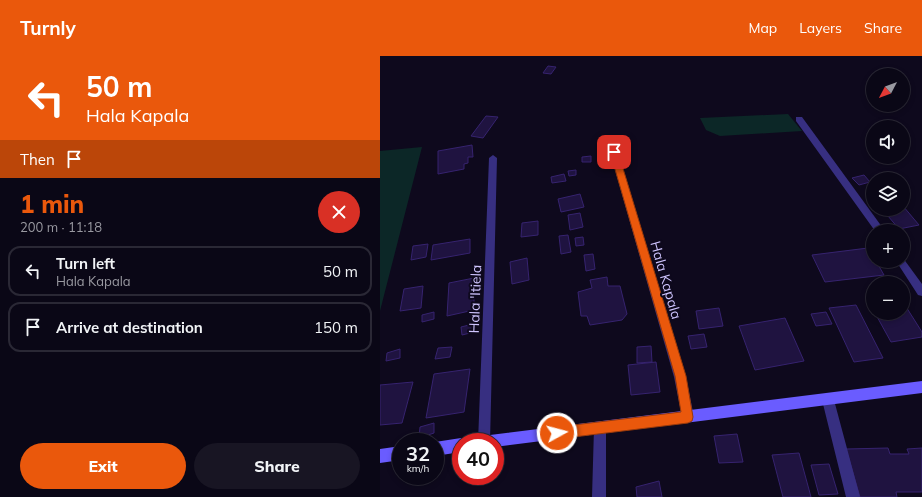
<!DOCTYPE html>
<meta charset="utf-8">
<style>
body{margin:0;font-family:Mulish,sans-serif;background:#181523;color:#f1f3f6;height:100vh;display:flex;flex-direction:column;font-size:15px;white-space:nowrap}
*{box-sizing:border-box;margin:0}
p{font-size:13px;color:#9999a1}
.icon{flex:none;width:22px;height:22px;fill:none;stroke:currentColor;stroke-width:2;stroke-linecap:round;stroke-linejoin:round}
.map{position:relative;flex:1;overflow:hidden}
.details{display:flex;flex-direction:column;background:#0a0716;width:380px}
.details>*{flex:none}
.hud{background:#ea580c;color:#fff;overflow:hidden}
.needle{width:26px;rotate:229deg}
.buttons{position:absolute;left:486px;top:12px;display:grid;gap:8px}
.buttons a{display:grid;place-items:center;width:44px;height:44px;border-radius:50%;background:#0a0716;box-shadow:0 2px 6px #0003,0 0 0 1px #2a2835;font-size:20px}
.speed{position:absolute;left:12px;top:377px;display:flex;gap:8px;font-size:20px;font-weight:700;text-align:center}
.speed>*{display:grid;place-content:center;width:52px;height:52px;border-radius:50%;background:#0a0716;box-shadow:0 2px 6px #0003,0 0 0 1px #2a2835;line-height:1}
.speed small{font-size:10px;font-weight:400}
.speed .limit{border:6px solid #d22;background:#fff;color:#111}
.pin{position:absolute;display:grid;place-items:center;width:34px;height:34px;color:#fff;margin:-17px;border-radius:8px;box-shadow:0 2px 6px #0006}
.me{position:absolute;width:44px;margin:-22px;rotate:83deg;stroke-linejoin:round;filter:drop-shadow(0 0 3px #0008)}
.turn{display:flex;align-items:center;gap:14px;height:84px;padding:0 20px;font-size:18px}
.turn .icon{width:52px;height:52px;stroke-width:2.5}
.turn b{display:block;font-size:28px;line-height:34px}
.then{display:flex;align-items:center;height:38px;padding:0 20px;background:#0003;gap:8px;font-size:15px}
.round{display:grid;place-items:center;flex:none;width:42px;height:42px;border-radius:21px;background:#181523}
.headline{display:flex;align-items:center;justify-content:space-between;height:68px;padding:0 20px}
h1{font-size:24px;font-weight:800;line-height:30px;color:#ea580c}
.action{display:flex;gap:8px;margin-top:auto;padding:8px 20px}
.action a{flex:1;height:46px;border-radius:24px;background:#ea580c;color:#fff;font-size:16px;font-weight:800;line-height:46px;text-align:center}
.action a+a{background:#181523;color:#f1f3f6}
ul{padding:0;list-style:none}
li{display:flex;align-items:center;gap:12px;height:50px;margin:0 8px 6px;padding:0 12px;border:2px solid #2a2835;border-radius:12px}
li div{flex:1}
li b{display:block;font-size:15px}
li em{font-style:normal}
header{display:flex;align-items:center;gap:24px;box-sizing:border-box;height:56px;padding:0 20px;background:#ea580c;color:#fff}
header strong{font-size:19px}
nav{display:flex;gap:22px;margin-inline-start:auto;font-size:14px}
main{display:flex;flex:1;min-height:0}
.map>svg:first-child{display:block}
</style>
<header>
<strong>Turnly</strong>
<nav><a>Map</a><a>Layers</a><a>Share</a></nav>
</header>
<main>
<section class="details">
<div class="hud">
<div class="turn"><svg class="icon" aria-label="left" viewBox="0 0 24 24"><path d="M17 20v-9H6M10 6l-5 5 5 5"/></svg><div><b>50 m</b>Hala Kapala</div></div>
<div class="then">Then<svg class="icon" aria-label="arrive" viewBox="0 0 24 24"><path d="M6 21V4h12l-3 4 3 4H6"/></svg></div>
</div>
<div class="headline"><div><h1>1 min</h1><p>200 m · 11:18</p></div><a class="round" style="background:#d93025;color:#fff"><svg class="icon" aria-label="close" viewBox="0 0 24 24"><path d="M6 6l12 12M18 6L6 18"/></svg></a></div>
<ul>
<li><svg class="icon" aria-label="left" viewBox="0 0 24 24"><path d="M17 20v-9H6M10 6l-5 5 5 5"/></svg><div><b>Turn left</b><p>Hala Kapala</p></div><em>50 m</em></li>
<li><svg class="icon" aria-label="arrive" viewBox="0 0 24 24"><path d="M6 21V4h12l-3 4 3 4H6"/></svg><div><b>Arrive at destination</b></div><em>150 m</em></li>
</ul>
<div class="action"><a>Exit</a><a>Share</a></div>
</section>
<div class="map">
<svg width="542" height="441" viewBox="0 0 542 441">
<rect width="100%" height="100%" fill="#0e091d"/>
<path fill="#0c2727" d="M408,58L422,75L340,80L326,74L320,62Z
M42,91L0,255V95Z"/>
<path fill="#1f1340" stroke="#36236f" d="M168,10L176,11L171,18L163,17Z
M106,60L118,61L103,82L91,80Z
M92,89L93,101H88V107L84,108V113L58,118V95Z
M211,100V106H202V101Z
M196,114V119L189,120L188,115Z
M184,118L186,125L172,127L171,121Z
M484,119L490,126L479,129L472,122Z
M200,138L204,151L181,156L178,143Z
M523,150L539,169L519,173L502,153H523Z
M200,157L203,171L190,174L188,159Z
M158,165V179L141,181L142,167Z
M188,179L191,196L181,198L179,180Z
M203,181L204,189L196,190L195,182Z
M90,183V197L51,204L53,189Z
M48,188L46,201L31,204L33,190Z
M488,192L493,201V205H496L504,219L445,226L432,199Z
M213,198L215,213L206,215L204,199Z
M147,202L149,224L132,228L130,206Z
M227,221L228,230H240L247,258L242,264L210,269L207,260H201L198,236L212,232L210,224Z
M94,222V254L67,260L69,227Z
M43,230L41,252L20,255L24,233Z
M523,246L542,276V281L511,286L495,257H523Z
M476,249L503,302L474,306L449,252Z
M339,252L343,270L319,273L316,255Z
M54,256V263L42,266V259Z
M446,256L452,268L436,270L431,258Z
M405,262L424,305L375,314L359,270Z
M93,268L94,276L82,279L81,271Z
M324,278L327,291L311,293L308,280Z
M271,290L272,306L257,307V291Z
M72,291L70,301L55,303L58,292Z
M20,293V302L6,305L7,297Z
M276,306L280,336L251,339L248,309Z
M90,313L84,356L46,362L54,318Z
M33,326L22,367L0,369V329Z
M54,367V377L39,382L40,371Z
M357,378L363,406L339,407L334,380Z
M508,392L510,398H529L527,393L542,392V436H516L517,441H480L466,393Z
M419,397L431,441H403L392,399Z
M449,408L458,438L439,439L431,409Z
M279,425L282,441H257L256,431Z"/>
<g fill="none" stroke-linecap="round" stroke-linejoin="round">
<path fill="#372f81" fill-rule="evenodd" d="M416,61H422L505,175H495L416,65Z
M234,93L238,96L306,321L314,361L312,365L308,367L304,365L302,361L294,321L230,96Z
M113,99L117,102L110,386H98L109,102Z
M523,202L542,228V240L538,239L516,205H523Z
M448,338L452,340L454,344L480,441H466L442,344L444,340Z
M220,366L225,367L226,372V441H212L214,372L215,367Z"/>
<path fill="#6a5cff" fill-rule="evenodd" d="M542,325V337L115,391V386H96L97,381L102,380Z
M81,382L86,386H81V396L55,400V386Z
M21,390V404L0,407V393Z"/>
</g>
<path fill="#ea580c" stroke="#983908" d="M234,93L238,96L306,320L313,361L312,365L308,367L177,383L173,381L171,377L173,373L177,371L301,356L295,320L230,96Z"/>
<g text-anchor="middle" stroke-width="4" stroke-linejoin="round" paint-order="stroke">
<g font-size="14" fill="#cfc5ff" stroke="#0e091d">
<text transform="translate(286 224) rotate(74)" y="5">Hala Kapala</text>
<text transform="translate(95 243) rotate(-88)" y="5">Hala 'Itiela</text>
</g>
</g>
</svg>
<div class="buttons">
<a><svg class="needle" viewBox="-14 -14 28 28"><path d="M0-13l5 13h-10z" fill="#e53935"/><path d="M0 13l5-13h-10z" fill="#9999a1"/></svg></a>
<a><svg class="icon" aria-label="sound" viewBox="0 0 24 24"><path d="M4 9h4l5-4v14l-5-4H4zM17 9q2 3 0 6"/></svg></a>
<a><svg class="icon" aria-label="layers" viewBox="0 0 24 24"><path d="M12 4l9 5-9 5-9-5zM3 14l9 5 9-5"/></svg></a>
<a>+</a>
<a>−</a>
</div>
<div class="speed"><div>32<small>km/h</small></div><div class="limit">40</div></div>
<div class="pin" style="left:234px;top:96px;background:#d93025"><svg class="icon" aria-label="arrive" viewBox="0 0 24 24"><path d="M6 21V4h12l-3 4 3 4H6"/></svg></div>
<svg class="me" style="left:177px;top:377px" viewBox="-20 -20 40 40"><circle r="17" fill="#ea580c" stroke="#fff" stroke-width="3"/><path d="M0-11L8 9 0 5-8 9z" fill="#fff"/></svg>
</div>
</main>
